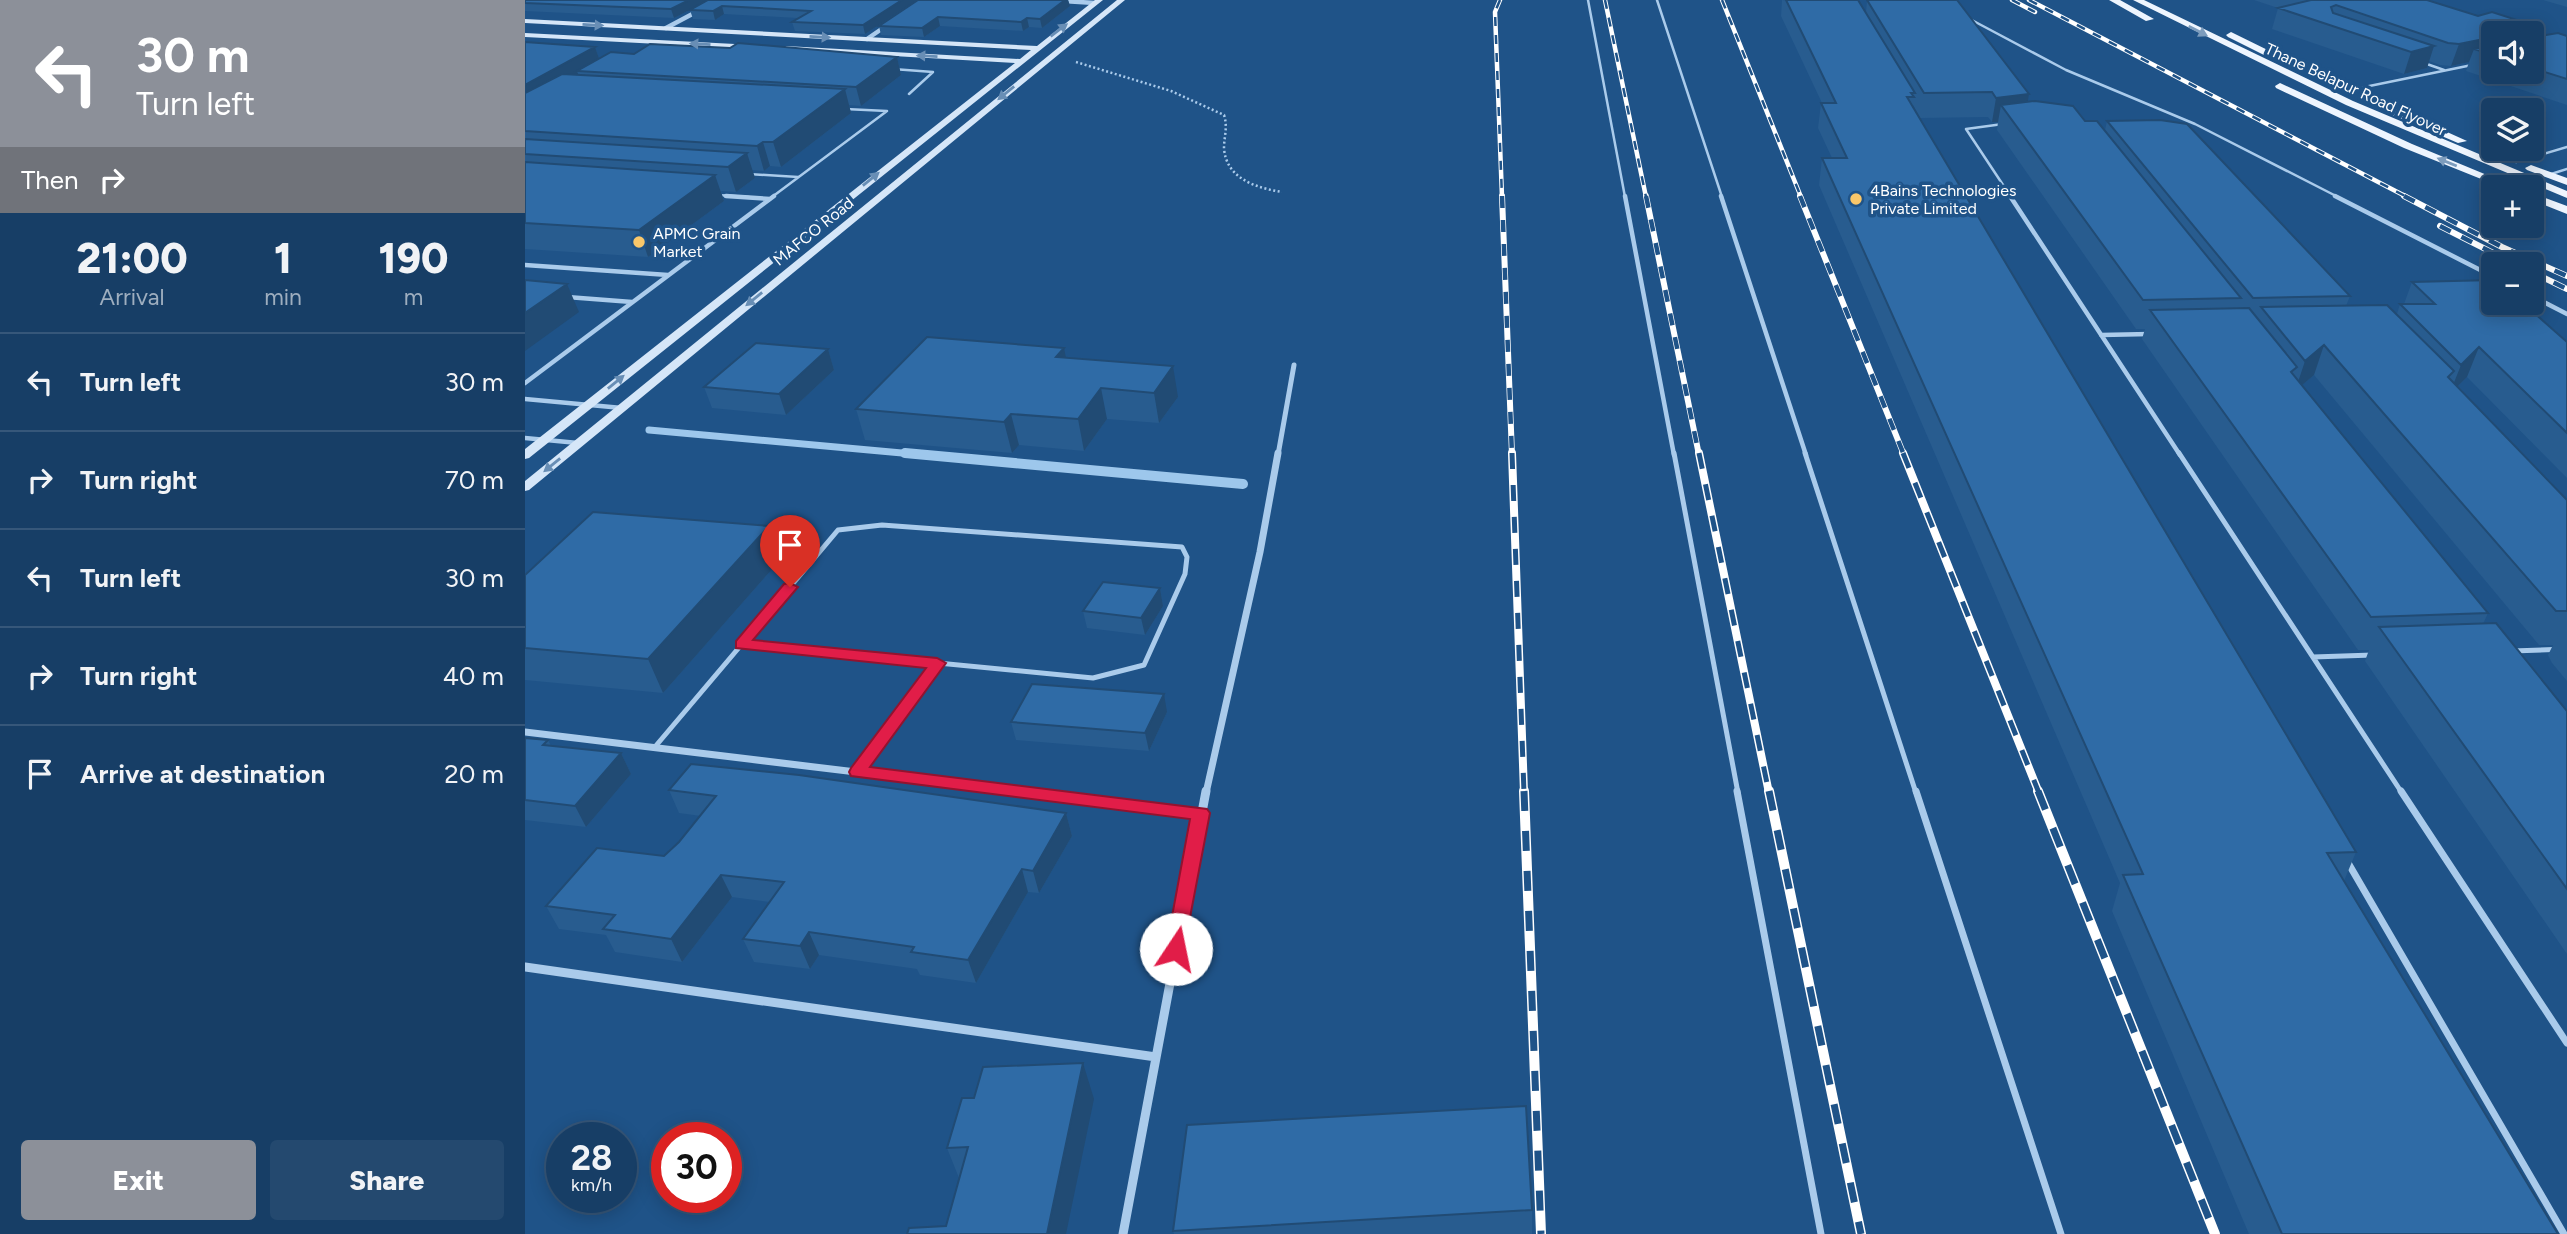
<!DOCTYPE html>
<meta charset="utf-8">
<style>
body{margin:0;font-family:Figtree,sans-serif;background:#24496f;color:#f1f3f6;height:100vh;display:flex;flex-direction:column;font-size:26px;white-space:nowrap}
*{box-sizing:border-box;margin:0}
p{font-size:23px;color:#9eaebf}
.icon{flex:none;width:38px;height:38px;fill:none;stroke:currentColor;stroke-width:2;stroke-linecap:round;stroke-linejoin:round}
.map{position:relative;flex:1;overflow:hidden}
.drawer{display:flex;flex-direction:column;background:#173e66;width:525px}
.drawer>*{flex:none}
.banner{background:#8c9099;color:#fff;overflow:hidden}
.fabs{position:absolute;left:1956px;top:21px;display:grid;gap:14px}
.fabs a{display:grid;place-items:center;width:63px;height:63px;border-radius:7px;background:#173e66;box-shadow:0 4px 18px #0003,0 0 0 2px #36577a;font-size:35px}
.speed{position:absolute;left:21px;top:1122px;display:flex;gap:14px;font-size:35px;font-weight:700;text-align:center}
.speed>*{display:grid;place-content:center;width:91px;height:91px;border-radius:50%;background:#173e66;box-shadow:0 4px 18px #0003,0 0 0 2px #36577a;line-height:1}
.speed small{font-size:18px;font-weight:400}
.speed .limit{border:10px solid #d22;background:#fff;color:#111}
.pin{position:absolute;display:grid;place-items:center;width:60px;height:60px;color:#fff;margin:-72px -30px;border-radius:50% 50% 50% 0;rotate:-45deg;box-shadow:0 0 7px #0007}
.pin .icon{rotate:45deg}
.me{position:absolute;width:77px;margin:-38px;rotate:11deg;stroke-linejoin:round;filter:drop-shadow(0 0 5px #0008)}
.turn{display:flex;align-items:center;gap:24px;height:147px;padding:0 21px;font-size:32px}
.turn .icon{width:91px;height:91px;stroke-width:2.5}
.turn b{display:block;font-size:49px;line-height:60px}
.then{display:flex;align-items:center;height:66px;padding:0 21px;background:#0003;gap:14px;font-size:26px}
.eta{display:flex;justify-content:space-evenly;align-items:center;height:119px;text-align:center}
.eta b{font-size:42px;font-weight:800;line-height:49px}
.action{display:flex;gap:14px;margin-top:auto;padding:14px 21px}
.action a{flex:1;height:80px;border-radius:7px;background:#8c9099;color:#fff;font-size:28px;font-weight:800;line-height:80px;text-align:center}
.action a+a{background:#24496f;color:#f1f3f6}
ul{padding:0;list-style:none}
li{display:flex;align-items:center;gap:21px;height:98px;padding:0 21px;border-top:2px solid #36577a}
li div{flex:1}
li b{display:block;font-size:26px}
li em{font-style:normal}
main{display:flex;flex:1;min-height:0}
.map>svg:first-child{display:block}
</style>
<main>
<section class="drawer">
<div class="banner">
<div class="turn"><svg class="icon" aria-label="left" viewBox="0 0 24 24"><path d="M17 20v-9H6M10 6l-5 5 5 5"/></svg><div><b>30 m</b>Turn left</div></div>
<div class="then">Then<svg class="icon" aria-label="right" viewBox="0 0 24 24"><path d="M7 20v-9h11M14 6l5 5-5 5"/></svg></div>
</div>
<div class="eta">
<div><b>21:00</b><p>Arrival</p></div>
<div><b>1</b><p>min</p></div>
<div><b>190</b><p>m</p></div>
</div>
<ul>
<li><svg class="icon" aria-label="left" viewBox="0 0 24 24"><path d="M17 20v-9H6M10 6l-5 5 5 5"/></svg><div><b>Turn left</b></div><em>30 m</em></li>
<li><svg class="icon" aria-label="right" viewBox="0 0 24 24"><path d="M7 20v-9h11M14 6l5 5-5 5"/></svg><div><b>Turn right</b></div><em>70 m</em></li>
<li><svg class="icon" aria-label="left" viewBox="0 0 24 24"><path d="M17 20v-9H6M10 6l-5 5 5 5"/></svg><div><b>Turn left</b></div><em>30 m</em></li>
<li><svg class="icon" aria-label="right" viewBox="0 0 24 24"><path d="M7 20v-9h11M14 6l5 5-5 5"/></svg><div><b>Turn right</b></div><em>40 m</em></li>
<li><svg class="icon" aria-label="arrive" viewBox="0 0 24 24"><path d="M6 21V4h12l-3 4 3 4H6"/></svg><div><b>Arrive at destination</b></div><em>20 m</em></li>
</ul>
<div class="action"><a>Exit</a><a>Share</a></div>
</section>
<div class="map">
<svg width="2042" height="1234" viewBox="0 0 2042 1234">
<rect width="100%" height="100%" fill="#1f5388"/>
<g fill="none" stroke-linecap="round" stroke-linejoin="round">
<path stroke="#9dc7ec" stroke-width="7" d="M124,430L399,455"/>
<path stroke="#9dc7ec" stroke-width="10" d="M380,453L718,484"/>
<path stroke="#aacbeb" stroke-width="2.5" stroke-dasharray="2 2.5" stroke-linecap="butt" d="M551,62L646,91L699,115C703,127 699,137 699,148C701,179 732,188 757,192"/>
<path stroke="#aacbeb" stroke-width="2.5" d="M1063,0L1100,197
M1132,0L1197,197
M1441,17L1541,70L1670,124L1813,197
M1899,63L1919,70
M368,69L408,72L384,94
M1820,91L1947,65
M320,109L362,111
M1478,124L1441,129L1486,197
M1991,162L2042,147
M223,174L273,177
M2023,175L2042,169
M192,195L224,197
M247,197L362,111"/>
<path stroke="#aacbeb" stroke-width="4.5" d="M201,196L245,199
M1100,196L1149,455
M1196,196L1281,455
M1485,196L1655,455
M1810,196L1969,277
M0,265L143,275
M2007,296L2042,314
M42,297L107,302
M1576,335L1625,334
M0,383L249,196
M0,399L97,408
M0,438L53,443"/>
<path stroke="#aacbeb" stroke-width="5" d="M1149,453L1213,793
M1280,453L1391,793
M1654,453L1877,793
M357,525L657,547L662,557L660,574L619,665L568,678L217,644L313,530Z
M1987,651L2042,649
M1788,657L1848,655
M129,748L217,644
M333,772L413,663"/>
<path stroke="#aacbeb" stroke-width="7" d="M1212,791L1296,1234
M1391,791L1536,1234
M1876,791L2042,1043
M1822,861L2039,1234"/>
<path stroke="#aacbeb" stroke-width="4.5" d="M522,0L570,3
M141,28L173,11
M342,39L361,26"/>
<path stroke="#aacbeb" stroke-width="5" d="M753,455L769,365"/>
<path stroke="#aacbeb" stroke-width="7" d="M0,732L505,793
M681,793L735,552L753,453"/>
<path stroke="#aacbeb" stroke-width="9" d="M491,791L676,813
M0,967L631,1057
M598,1234L681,791"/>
<path fill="#d5e6f8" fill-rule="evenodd" d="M570,0H578L4,458L0,459V449L490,63L264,50L260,48L261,46L495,59L506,50L0,23V19L512,46Z
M592,0H600L4,490L0,491V481Z
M0,33L229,45L233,47L229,49L0,37Z"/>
<path fill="#eef5fe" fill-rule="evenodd" d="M1584,0H1595L1629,19L1621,21Z
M1608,0H1619L1828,101L2042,191V198L1821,105Z
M1706,32L1771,64L1773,66L1765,68L1703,37L1701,35Z
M1755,83L1887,144L1991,187H1976L1879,148L1751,88L1750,86Z
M1863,109H1871L1942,141L1933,143L1863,113Z
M2006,165L2042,178V185L2002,170L2000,168Z
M2007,193L2042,206V214L2007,200Z"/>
<g stroke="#fff" stroke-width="4.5">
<path id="rail-far3" d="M975,0L970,12L977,197
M1080,0L1121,197
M1197,0L1276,197
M1487,0L1510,12
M1504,0L1882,197"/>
</g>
<g stroke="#fff" stroke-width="6">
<path id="rail-far2" d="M977,196L987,455
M1121,196L1174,455
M1275,196L1379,455
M1879,196L1977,247L2042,276
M1915,226L1990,264
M2007,272L2042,289"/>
</g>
<g stroke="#fff" stroke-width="8">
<path id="rail-far1" d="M987,453L999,793
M1174,453L1244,793
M1378,453L1514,793"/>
</g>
<g stroke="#fff" stroke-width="10">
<path id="rail" d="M999,791L1016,1234
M1244,791L1336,1234
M1513,791L1690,1234"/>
</g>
<use href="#rail-far3" stroke="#1f5388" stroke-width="2.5" stroke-dasharray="9" stroke-linecap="butt"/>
<use href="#rail-far2" stroke="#1f5388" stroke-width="4.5" stroke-dasharray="12" stroke-linecap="butt"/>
<use href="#rail-far1" stroke="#1f5388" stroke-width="5" stroke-dasharray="16" stroke-linecap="butt"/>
<use href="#rail" stroke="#1f5388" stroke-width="7" stroke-dasharray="20" stroke-linecap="butt"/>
</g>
<path fill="#285c8f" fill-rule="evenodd" d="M0,0H392L340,34L270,31L267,22L273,18L199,14L190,20L168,19L165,10L174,5L149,18L0,11Z
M393,0H543L545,6L517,28L504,27L498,31L415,26L399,37L356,35L354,26Z
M1257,0L1341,13L1342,0L1503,102L1560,121L1580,130L1582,121L1825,296L1821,306L1872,314L1875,304H1879L1887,282L2042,342V478L1942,377L1933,386L2042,500V681L2027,663L2023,655L2028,645H2014L1789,375L1777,385L1963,613L1958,624L2042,711V954L1840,661L1844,650H1833L1617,339L1620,329H1611L1472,130L1473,122H1467L1463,117L1395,118L1388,105V107L1831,852L1819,881L2033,1234H1724L1587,911L1595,883L1294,185L1297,158H1307L1293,128L1296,103H1297L1256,16Z
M1729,0H1902L1953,16L1967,12L2017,28L2015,36L2033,33L2042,36V105L1941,71L1944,62L1926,66L1915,65L1904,61L1902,68L1879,74L1747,29L1753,8ZM1969,33H2007V72H1969Z
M2018,0H2042V7Z
M0,42L70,47L74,59L109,54L372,57L376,75L336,106L324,105L326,113L256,167L245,166L239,171L227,170L230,178L211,192L196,191L199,201L123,257L0,249Z
M303,349L309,370L261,415L187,408L179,387Z
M541,358L653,397L634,423L582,419L559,451L494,445L487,453L340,440L331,409Z
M244,526L256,559L138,693L0,680V575Z
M635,588L638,606L620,635L562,628L558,611Z
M642,712L624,751L491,740L486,722Z
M0,738L23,740L26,746L96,753L106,774L61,827L0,820Z
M144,790L541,813L547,836L514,893L503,892L451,983L395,975L392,969L294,955L285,969L229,962L218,939L245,902L207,897L157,962L90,952L81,935L34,929L21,906L139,856L154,842L176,816L154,813Z
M569,1099L421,1226L434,1178L422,1148Z
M1007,1210V1234H649L648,1231Z"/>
<path fill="#214b74" d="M164,0H184L149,18L146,9Z
M377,0H392L340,34L338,25Z
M540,0H543L545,6L517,28L515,19Z
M197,6L199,14L190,20L188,11Z
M413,17L415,26L399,37L397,28Z
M502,18L504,27L498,31L496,22Z
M1969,37V55L1949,49L1944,62L1926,66L1934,44Z
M1909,46L1902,68L1879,74L1886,52Z
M70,47L78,70L52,71L56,82L0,113V85Z
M372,57L376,75L336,106L331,87Z
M320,89L326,113L256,167L248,142Z
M1504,94L1500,119L1476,105L1473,122H1467L1471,98Z
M238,142L245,166L239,171L232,146Z
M222,153L230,178L211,192L203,167Z
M190,175L199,201L123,257L114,230Z
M42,284L54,312L0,351V313Z
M1799,345L1789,375L1770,391L1780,361Z
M1954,347L1942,377L1924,395L1936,365Z
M539,348L545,378L531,357Z
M303,349L309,370L261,415L254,394Z
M648,366L653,397L634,423L629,393Z
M576,388L582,419L559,451L553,419Z
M486,414L494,445L487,453L479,422Z
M244,526L256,559L138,693L123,659Z
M635,588L638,606L620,635L616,618Z
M639,694L642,712L624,751L620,733Z
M96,753L106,774L61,827L50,806Z
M541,813L547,836L514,893L508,871Z
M497,869L503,892L451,983L443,960Z
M196,875L207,897L157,962L146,939Z
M284,932L294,955L285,969L275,946Z
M558,1063L569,1099L541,1234H522Z"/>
<path fill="#2f6ba6" stroke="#214b74" stroke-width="2" d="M0,0H164L146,9L0,3Z
M183,0H377L338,25L267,22L286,11L197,6L188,11L165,10Z
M393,0H540L515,19L502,18L496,22L413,17L397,28L354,26Z
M1261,0H1333L1390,93H1386L1389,97H1382L1831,852L1802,853L2033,1234H1757L1598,875L1618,874L1297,158H1322L1296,103H1311Z
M1342,0H1432L1504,94L1471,98L1467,92L1399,93Z
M1786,0H1902L1953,16L1967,12L2017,28L2011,32L2015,36L2033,33L2042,36V79L2007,68V33H1969V37L1934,44L1923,43L1811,5L1806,7L1808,13L1909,46L1886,52L1753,8Z
M0,42L70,47L0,85Z
M213,43L372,57L331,87L52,71L86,52L109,54L125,44L205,48Z
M1969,45V55L1949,49Z
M37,74L320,89L248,142H238L232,146L0,131V93Z
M1510,101L1548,106L1560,121H1572L1716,298L1618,300L1476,105Z
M1635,120L1662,124L1825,296L1728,298L1582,121Z
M0,139L222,153L203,167L0,154Z
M0,162L190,175L114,230L0,223Z
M0,280L42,284L0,313Z
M1969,280V303H1998L2042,342V433L1954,347L1936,365L1875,304H1910L1887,282Z
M1862,305L1929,371L1923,377L2042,500V611H2031L1799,345L1780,361L1736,307Z
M1724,308L1772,367L1766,372L1963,613L1846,617L1625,310Z
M402,337L539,348L531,357L648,366L629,393L576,388L553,419L486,414L479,422L331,409Z
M231,343L303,349L254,394L179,387Z
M68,512L244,526L123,659L0,648V575Z
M578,582L635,588L616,618L558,611Z
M1971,623L2042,711V889L1854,627Z
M507,684L639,694L620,733L486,722Z
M0,738L23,740L18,745L96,753L50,806L0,800Z
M166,764L274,775L541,813L508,871L497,869L443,960L386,952L389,947L284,932L275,946L218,939L259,882L196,875L146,939L78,929L90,915L21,906L72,848L139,856L154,842L191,796L144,790Z
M558,1063L522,1234H382L384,1228L421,1226L443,1147L422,1148L437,1098H449L458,1067Z
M1001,1106L1007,1210L648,1231L662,1125Z"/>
<defs><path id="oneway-solid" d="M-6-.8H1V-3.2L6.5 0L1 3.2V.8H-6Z" transform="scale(1.75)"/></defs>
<g fill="#688eb5">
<use href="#oneway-solid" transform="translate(68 25) rotate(3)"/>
<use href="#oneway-solid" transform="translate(534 30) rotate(-37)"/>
<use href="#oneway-solid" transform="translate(295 37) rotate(3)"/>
<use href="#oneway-solid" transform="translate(175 44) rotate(-177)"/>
<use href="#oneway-solid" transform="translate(402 56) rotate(-177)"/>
<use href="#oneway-solid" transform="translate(481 93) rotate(141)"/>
<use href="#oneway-solid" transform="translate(346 179) rotate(-39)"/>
<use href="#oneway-solid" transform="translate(229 299) rotate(141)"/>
<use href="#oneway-solid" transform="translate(91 382) rotate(-39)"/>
<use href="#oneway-solid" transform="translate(27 465) rotate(141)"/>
</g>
<g fill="#7c9cbd">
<use href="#oneway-solid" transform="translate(1673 31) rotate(27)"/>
<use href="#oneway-solid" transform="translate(1922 162) rotate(-158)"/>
</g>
<path fill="#e11d48" stroke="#92132f" stroke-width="2" d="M265,583L273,587L228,640L412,658L421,663L345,767L682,809L685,813L658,954H644L641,949L665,819L326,776L324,772L326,768L401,668L211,648V641L259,584Z"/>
<g fill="#f9c76a" stroke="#1f5388" stroke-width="2.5">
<circle cx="1331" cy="199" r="7"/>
<circle cx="114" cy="242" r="7"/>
</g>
<g text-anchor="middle" stroke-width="7" stroke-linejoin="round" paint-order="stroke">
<g font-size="16" fill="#fff" stroke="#1f5388">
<text transform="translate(1831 89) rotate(25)" y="6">Thane Belapur Road Flyover</text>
<text transform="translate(288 231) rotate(-39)" y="6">MAFCO Road</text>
</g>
<g font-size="16" fill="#fff" stroke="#1f5388" text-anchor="start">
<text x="1345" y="196">4Bains Technologies<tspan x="1345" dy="18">Private Limited</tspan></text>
<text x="128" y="239">APMC Grain<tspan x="128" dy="18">Market</tspan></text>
</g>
</g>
</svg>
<div class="fabs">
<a><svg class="icon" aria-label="sound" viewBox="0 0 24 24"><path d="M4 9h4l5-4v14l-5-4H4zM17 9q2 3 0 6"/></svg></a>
<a><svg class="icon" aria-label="layers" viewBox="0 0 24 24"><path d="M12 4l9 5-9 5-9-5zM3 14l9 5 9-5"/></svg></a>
<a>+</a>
<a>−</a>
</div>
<div class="speed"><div>28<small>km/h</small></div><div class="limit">30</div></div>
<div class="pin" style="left:265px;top:587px;background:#d93025"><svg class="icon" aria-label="arrive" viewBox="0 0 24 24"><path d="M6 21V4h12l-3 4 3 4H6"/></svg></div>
<svg class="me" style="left:651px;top:949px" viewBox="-20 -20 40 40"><circle r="19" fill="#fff"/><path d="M0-13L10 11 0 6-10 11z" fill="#e11d48"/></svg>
</div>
</main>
